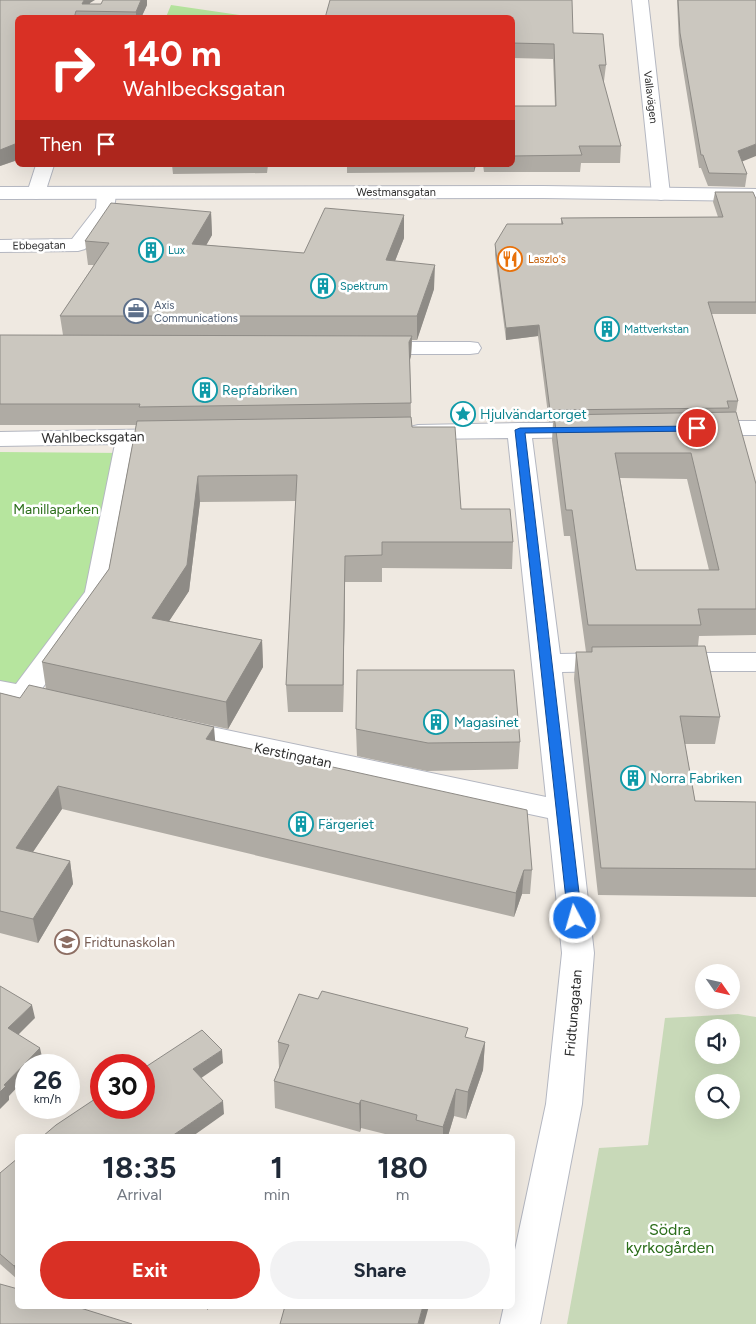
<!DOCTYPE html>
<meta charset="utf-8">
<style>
body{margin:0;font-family:Figtree,sans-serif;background:#f2f2f3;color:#1f2937;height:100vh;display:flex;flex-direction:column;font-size:19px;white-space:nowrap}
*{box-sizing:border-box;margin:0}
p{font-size:16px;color:#747a83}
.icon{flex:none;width:28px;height:28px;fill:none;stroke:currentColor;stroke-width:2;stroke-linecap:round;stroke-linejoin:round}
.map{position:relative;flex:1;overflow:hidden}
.drawer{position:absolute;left:15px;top:1134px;width:500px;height:175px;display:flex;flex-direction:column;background:#fff;border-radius:8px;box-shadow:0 5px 20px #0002}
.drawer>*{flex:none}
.hud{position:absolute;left:15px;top:15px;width:500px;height:152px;border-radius:8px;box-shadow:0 5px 20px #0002;background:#d93025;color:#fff;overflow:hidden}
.needle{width:32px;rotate:124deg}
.buttons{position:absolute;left:695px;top:964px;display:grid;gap:10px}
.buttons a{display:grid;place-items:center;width:45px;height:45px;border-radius:50%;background:#fff;box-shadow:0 5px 20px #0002;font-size:25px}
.speed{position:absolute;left:15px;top:1054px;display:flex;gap:10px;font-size:25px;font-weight:700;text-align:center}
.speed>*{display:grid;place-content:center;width:65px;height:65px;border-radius:50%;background:#fff;box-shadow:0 5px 20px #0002;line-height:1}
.speed small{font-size:12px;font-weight:400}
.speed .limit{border:8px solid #d22;background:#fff;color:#111}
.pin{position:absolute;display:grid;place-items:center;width:42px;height:42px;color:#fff;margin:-21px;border:2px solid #fff;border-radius:50%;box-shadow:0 1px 5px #0007}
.me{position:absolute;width:55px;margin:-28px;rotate:354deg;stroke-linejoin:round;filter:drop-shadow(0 0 4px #0008)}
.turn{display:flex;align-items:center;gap:18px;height:105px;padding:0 25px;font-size:22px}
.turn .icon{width:65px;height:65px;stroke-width:2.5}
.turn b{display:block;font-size:35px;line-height:42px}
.then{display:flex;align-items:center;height:48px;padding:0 25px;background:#0003;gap:10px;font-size:19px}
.eta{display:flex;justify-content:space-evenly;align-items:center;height:85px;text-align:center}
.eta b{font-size:30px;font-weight:700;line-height:35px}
.button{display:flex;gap:10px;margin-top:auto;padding:10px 25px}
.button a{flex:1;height:58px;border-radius:30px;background:#d93025;color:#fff;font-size:20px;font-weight:700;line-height:58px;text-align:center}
.button a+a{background:#f2f2f3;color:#1f2937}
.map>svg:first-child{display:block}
</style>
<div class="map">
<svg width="756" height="1324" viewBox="0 0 756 1324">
<rect width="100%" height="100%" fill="#efe9e1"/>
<path fill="#b6e59e" d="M171,5L253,17H166Z
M0,452L124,453L98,593L29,687L0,681Z"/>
<path fill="#c8d9b8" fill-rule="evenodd" d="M738,1014L756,1017V1324H567L599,1148L648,1145L665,1018ZM704,1028H731V1055H704ZM704,1082H731V1110H704Z"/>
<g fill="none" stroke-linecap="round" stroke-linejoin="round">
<defs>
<path id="street" d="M632,0H648L670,194L668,198L661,200L654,198L652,194Z
M36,165H54L45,193L43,197L36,199L29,197L27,193Z
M106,187L113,189C124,205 95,236 85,249L78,251L0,252V240L72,239L96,208L97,193L99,189Z
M374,342H470L478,343L481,348L478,353L470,354H374L366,353L363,348L366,343Z
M703,421H756V435H703L695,433L691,428L695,423Z
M519,423H590L598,425L602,430L598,435L590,437L532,438L560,654L613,653L623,656L627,662L623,668L613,671L562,672L594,953L582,1104L540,1324H500L504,1306H512V1264L546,1104L562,953L548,818L179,740L169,737L165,730L169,723L179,720L546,797L508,438L418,439L410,437L406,432L410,427L418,425Z
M172,429L180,431L184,436L180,441L172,443L138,444L111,593L41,690L69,696L73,703L69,710L59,712L0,699V681L16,684L85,592L115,444L0,446V432Z
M671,653H756V671H671L661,668L657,662L661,656Z"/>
<path id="secondary" d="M543,186L756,189V201L543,198L0,199V187Z"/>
</defs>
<use href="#street" stroke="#b4b7c1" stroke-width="2"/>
<use href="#secondary" stroke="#b4b7c1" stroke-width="2"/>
<use href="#street" fill="#fff" fill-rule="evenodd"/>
<use href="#secondary" fill="#fff" fill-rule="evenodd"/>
</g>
<path fill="#afaba4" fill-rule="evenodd" d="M0,0L90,3V4L147,5L141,18H18V160L0,166Z
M677,0H756L742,161L747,174L745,187L708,186L701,168H699L679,45Z
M512,18L573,33L606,65L604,81H603L621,146L620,163H581L580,172H484L483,165H512V106H555L553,59L512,58Z
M172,165H268L267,173L173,174Z
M347,165H476L474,172L347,173Z
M715,192L756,199V314H711L738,401L736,413L756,484V635L699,636L698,646L720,717L715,744H685L695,801L756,802V897L598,895L574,679L576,652H591H586L570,536H564L552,440L553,422H549L538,336L506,340L495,255V244L561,224V218L718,217L713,202ZM620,478L687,479L709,570H636Z
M211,212L212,235L206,245L304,253L404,238L395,261L434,289L417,340H412L411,356L410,360L411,417L412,427L461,509L513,542L512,569L382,568V582H345L343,712H288L286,685L296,501L200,502L189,591L169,621L262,640L263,667L228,729L85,698L215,741L532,870L530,894H522L514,917L62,809L33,852L70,861L73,884L38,943L0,933V693L20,698L46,689L42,662L109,569L136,425H0V335H63L60,316L94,265H88L85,241Z
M356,729L520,742L518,769L427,771L357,756Z
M467,1038L485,1042L483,1070L466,1119L454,1116L448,1136H393L361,1128L360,1132L275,1108L274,1081L279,1068L278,1042Z
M0,1173L17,1279L0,1264Z"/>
<path fill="#8e8b86" d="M84,0H95L90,3L86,11L82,4Z
M141,0H147V5L141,18H136V12Z
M15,144L17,160L0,166V150Z
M756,144V156L736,164L738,151Z
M474,165H476L474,172Z
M211,212L212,235L194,267L192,244Z
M404,215V238L386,284V260Z
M435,265L434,289L417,340V316Z
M539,325L538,336L506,340V328Z
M412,336L411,356L409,362V342Z
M198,476L200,502L189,591L154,644L152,618Z
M345,556V582L343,712V685Z
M262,640L263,667L228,729L226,702Z
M214,727L216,750L206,739Z
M58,786L62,809L20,871L16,848Z
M70,861L73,884L38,943L33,919Z
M524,870L522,894L514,917L516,893Z
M32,1005L35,1018L11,1042L8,1028Z
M485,1042L483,1070L466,1119L468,1092Z
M40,1048L43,1061L39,1065H26V1078L9,1096V1100L0,1109V1092L4,1085Z
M222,1050L223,1063L194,1083L193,1069Z
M456,1089L454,1116L448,1136H443V1127Z
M361,1100V1128L360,1132L359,1104Z
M223,1101L224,1114L193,1136H172Z
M18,1263V1279H17L14,1266Z
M207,1306H212L207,1310Z
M423,1306H429L424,1324H418Z"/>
<path fill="#cbc7bf" stroke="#8e8b86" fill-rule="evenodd" d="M0,0H84L82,4H101L103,0H141L136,12L76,11L74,18H18V144H15L0,150Z
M330,0H572L573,33L603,34L606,65H599L621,146H579L582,155L512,156V106H556L554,44L512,43V18H325Z
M678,0H756V144L738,151L747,174L709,173L703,155H701L680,33Z
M715,192H753L756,199V302H708L738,401H727L729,408L550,410L539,325L506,328L495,244L507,224H563L561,218L723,217Z
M111,203L211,212L192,244L304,253L325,208L404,215L386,260L435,265L417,316H60L109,243L85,241Z
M0,335L412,336L409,342L411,403L139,407L140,404H0Z
M736,412L756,484V609H698L701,625H588L572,510H566L554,415ZM615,453H691L719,570H636Z
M411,417L412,427H455L461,509H510L513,542H382V555L345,556L343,685H286L297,475L198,476L187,565L152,618L262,640L226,702L42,662L109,569L137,421Z
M705,646L720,717L680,716L695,801L756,802V869L601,868L576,652H592V647Z
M357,670H514L520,742L428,743L356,729Z
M29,685L214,727L206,739L527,810L532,870H524L516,893L58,786L16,848L70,861L33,919L0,911V693L20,698Z
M0,986L32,1005L8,1028L40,1048L4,1085L6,1086L0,1092Z
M322,991L468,1028L465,1037L485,1042L468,1092L456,1089L443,1127L416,1120L417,1115L361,1100L359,1104L274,1081L289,1045L278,1042L299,994L318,999Z
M202,1030L222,1050L193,1069L223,1101L172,1136H43L56,1125L101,1095V1108H144V1068Z
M18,1158V1263L14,1266L0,1254V1173Z
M0,1284L18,1289V1306H74L132,1324H0Z
M285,1306H423L418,1324H280Z"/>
<path fill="#1a73e8" stroke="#114b97" d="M697,426H700V431L525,433L582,918L580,921H570L568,918L515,430L520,428Z"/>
<defs>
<symbol id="building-ring" viewBox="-11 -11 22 22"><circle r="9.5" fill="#fff" stroke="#0f9aa8" stroke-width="1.5"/><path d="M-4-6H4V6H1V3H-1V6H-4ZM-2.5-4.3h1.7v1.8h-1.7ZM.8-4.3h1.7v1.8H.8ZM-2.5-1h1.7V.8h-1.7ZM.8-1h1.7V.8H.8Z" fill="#0f9aa8"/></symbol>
<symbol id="restaurant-ring" viewBox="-11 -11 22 22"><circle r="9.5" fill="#fff" stroke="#e8710a" stroke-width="1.5"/><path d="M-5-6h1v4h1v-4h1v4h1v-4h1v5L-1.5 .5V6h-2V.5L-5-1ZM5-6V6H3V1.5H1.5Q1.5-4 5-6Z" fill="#e8710a"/></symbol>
<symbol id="office-ring" viewBox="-11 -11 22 22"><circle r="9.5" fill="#fff" stroke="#5c6f8a" stroke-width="1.5"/><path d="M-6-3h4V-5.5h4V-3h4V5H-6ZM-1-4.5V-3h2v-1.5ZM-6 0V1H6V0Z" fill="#5c6f8a"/></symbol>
<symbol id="sight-ring" viewBox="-11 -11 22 22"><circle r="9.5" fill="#fff" stroke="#0f9aa8" stroke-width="1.5"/><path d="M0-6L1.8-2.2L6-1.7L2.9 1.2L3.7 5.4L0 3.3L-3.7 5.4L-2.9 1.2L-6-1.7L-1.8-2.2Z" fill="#0f9aa8"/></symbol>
<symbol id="school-ring" viewBox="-11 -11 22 22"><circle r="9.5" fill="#fff" stroke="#8d6e63" stroke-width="1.5"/><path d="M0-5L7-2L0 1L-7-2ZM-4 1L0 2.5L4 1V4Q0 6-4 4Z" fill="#8d6e63"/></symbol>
</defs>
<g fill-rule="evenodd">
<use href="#building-ring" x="137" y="236" width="28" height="28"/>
<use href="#restaurant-ring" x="496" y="245" width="28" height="28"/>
<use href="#building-ring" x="309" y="272" width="28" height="28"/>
<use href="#office-ring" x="122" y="297" width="28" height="28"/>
<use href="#building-ring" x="593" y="315" width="28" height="28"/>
<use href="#building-ring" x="191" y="376" width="28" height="28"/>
<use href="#sight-ring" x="449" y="400" width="28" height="28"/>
<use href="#building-ring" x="422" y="708" width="28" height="28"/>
<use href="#building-ring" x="619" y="764" width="28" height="28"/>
<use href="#building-ring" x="287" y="810" width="28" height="28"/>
<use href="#school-ring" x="53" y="928" width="28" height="28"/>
</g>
<g text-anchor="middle" stroke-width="5" stroke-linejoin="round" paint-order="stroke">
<g font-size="11" fill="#2e2e2e" stroke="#fff">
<text transform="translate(651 97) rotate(83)" y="4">Vallavägen</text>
<text x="396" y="196">Westmansgatan</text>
<text transform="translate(39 245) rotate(-1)" y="4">Ebbegatan</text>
</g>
<g font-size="11" fill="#0d838f" stroke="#fff" text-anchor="start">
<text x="168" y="254">Lux</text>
<text x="340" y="290">Spektrum</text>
<text x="624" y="333">Mattverkstan</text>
</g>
<g font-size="11" fill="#c56008" stroke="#fff" text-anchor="start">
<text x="528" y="263">Laszlo's</text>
</g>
<g font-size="11" fill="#4e5e75" stroke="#fff" text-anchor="start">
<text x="154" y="309">Axis<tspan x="154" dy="13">Communications</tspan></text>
</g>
<g font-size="14" fill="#0d838f" stroke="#fff" text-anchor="start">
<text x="222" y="395">Repfabriken</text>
<text x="480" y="419">Hjulvändartorget</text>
<text x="454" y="727">Magasinet</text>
<text x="650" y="783">Norra Fabriken</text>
<text x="318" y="829">Färgeriet</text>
</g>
<g font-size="14" fill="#2e2e2e" stroke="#fff">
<text transform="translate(93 437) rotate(-1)" y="5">Wahlbecksgatan</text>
<text transform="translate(293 755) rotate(12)" y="5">Kerstingatan</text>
<text transform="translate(573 1013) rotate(-85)" y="5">Fridtunagatan</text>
</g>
<g font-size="14" fill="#2c6e1b" stroke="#fff">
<text x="56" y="514">Manillaparken</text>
</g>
<g font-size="14" fill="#785e54" stroke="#fff" text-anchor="start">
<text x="84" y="947">Fridtunaskolan</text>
</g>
<g font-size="16" fill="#2c6e1b" stroke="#fff">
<text x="670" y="1235">Södra<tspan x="670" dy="18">kyrkogården</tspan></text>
</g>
</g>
</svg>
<div class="buttons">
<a><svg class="needle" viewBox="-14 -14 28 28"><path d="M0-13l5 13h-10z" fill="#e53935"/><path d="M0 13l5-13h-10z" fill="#747a83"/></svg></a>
<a><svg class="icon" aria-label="sound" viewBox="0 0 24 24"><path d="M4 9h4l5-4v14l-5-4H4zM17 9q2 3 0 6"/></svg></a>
<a><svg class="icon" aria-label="search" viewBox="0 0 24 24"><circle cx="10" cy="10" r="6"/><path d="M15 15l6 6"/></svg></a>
</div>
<div class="speed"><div>26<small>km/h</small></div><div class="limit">30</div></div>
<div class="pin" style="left:697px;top:428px;background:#d93025"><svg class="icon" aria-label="arrive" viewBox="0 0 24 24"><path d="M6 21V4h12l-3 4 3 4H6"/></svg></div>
<svg class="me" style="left:575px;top:918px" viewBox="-20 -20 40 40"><circle r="17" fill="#1a73e8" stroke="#fff" stroke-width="3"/><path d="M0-11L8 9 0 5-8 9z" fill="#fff"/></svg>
<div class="hud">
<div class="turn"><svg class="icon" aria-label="right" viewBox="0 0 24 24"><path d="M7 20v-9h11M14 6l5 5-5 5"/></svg><div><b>140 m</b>Wahlbecksgatan</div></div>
<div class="then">Then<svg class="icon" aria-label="arrive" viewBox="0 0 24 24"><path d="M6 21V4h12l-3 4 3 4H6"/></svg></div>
</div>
<section class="drawer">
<div class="eta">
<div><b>18:35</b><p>Arrival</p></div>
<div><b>1</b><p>min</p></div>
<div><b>180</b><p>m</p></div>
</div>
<div class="button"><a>Exit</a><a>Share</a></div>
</section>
</div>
